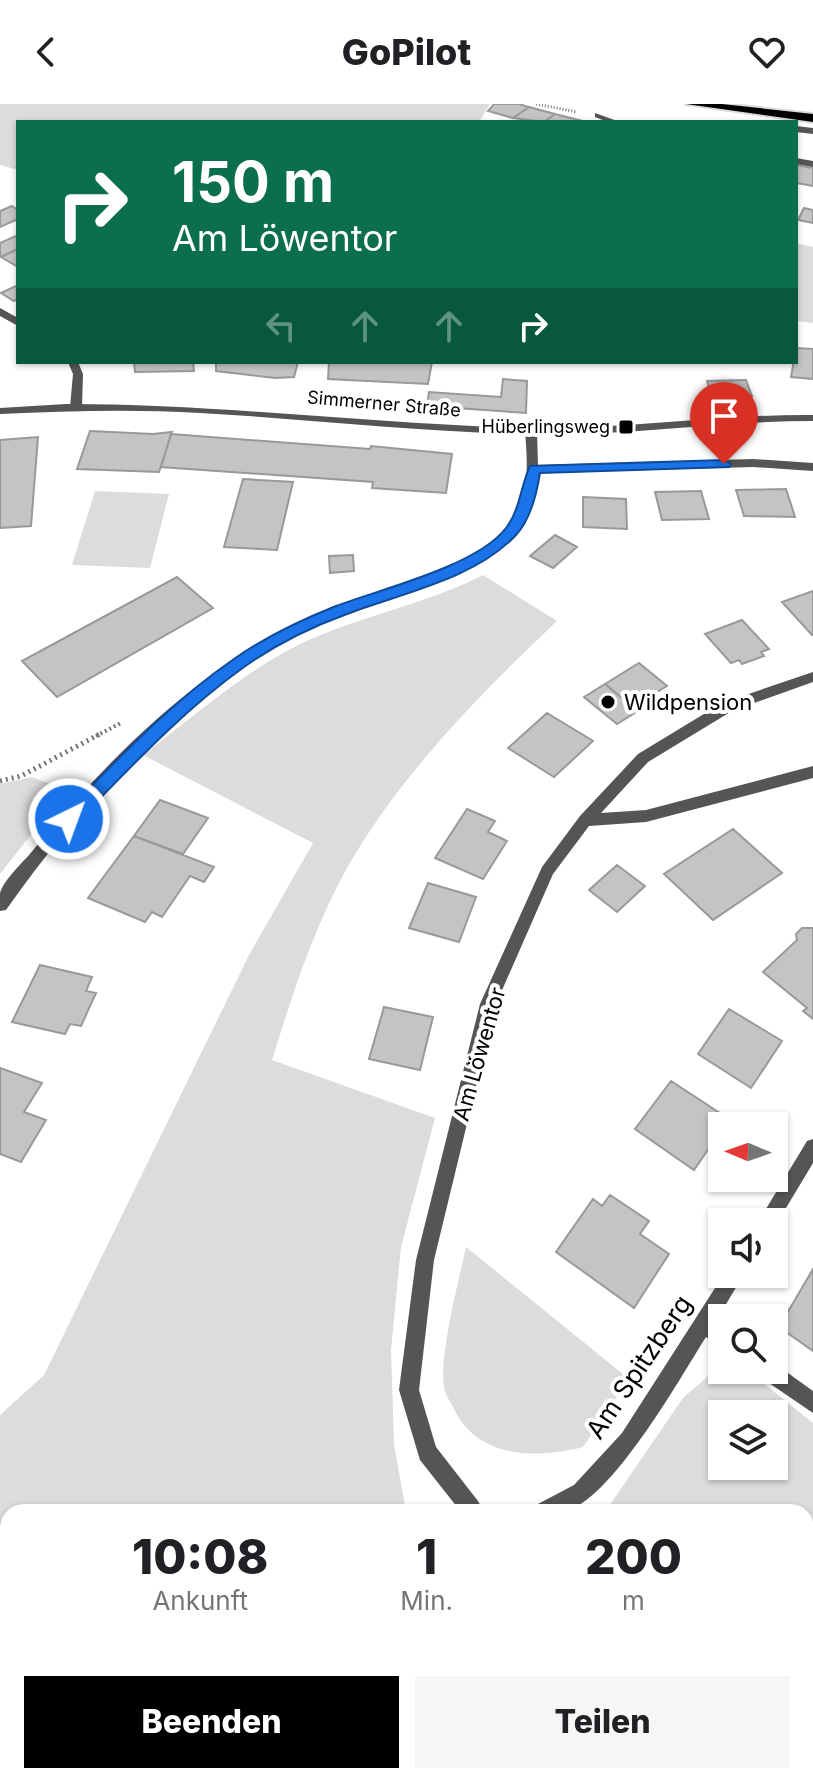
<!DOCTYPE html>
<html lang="de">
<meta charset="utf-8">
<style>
body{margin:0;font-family:Inter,sans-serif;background:#f6f6f6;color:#202124;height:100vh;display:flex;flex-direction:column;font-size:30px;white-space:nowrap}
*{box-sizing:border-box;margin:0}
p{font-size:26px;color:#757577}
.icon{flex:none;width:44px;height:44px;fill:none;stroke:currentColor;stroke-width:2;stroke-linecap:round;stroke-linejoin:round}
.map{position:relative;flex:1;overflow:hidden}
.sheet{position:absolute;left:0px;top:1400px;width:814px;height:280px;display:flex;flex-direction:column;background:#fff;border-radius:24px 24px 0 0;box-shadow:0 2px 6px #0004}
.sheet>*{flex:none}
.top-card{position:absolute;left:16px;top:16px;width:782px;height:244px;border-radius:0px;box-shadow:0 2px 6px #0004;background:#0b6e4f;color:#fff;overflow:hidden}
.needle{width:52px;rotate:272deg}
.fabs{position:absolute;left:708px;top:1008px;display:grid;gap:16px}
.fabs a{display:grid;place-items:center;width:80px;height:80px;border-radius:0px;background:#fff;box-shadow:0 2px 6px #0004;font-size:40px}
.pin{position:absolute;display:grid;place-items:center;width:68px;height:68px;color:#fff;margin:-82px -34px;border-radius:50% 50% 50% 0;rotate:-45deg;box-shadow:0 0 8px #0007}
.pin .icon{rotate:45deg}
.me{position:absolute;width:88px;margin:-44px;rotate:42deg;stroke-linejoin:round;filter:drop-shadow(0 0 6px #0008)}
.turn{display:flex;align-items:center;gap:28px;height:168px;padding:0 24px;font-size:36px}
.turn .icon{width:104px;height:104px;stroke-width:2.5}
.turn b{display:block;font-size:56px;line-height:68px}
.lanes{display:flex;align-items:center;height:76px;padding:0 24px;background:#0003;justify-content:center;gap:40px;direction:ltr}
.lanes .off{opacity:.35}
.eta{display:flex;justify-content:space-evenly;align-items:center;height:136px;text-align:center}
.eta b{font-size:48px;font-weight:800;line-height:56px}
.button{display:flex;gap:16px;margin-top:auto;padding:16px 24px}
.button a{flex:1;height:92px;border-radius:0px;background:#000;color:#fff;font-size:32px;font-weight:800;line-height:92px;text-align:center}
.button a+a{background:#f6f6f6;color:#202124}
header{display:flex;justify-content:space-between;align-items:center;height:104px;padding:0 24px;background:#fff;font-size:36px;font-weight:800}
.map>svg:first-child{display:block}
</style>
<header><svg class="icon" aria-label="back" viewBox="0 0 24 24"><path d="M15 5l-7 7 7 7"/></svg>GoPilot<svg class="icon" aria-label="heart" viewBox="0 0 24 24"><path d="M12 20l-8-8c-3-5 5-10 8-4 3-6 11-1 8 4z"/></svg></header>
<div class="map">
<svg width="813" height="1680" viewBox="0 0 813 1680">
<rect width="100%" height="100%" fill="#fff"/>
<path fill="#dcdcdc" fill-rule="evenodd" d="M0,0H490L479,18H18V66L0,61Z
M796,139L813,143V219L796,217Z
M95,387L169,390L150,464L72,461Z
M483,471L557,517C484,586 410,661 357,747C318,811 294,885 272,956L435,1014L401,1143L391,1246L394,1340L406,1408H8L10,1672L0,1674V1311L44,1271L249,851L313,739L143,651C188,617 233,577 283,549C345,514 419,504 483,471Z
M32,673L66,686L0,770V680Z
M466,1143L629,1275L583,1343C537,1355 478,1355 454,1305C451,1299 445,1290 444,1283C439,1251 459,1176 466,1143Z
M722,1260V1266H747L813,1319V1680H799L790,1672H806V1408H605L683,1294ZM722,1310H774V1362H722Z"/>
<path fill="#c4c4c4" stroke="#999" stroke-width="2" d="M494,0H519L529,3L513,14L488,7Z
M529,3L555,10L544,18L513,14Z
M555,10L583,17L544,18Z
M796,61L813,64V82L796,79Z
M12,102L18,106V115L0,123V107Z
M804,104L813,106V119L798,116Z
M18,131V145L0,153V139Z
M18,145V163L1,153Z
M18,181V195L14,197L1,189Z
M796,244L813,245V275L791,273Z
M134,258H193L194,267L135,268Z
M216,258H298L294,273L275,274L216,267Z
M329,258H432L428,280L328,275Z
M503,275L527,277L526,309L427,302L429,288L501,293Z
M746,276L752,292L712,294L707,277Z
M90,327L153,330L172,328L159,368L77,365Z
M171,330L370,345L371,342L452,350L446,389L372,384L373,378L161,363Z
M38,333L31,422L0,424V336Z
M243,375L293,378L277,446L224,443Z
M786,385L795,413L744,412L736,386Z
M701,387L709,415L662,416L655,388Z
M583,393L626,395L627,425L583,423Z
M555,431L577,443L553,464L530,452Z
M353,451L354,467L330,469L329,452Z
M177,473L213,504L57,593L22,557Z
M813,487V531H812L782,498Z
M742,516L769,545L761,548L764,552L742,560L739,556L731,559L705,530Z
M639,559L667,582L633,603L605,580Z
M605,580L633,603L638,607L617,620L584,593Z
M547,609L593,637L554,673L508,644Z
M160,696L208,714L183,750L134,732Z
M467,705L495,717L488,728L507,737L483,775L435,754Z
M733,725L782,769L713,816L664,770Z
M134,732L214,763L204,778L190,772L162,813L152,808L145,818L88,794Z
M617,761L645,782L617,808L589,786Z
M428,779L476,793L459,838L409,824Z
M802,824H813V915L803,907L807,904L763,868L797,836L796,830Z
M40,861L92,873L86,887L96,889L81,922L70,920L65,930L12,918Z
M384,903L433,913L420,966L369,955Z
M729,905L782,937L751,984L698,950Z
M0,964L42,979L24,1008L46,1016L21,1058L0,1050Z
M671,977L729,1015L694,1066L635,1025Z
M610,1091L649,1117L640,1130L669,1150L634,1204L556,1148L593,1095L602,1102Z
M813,1165V1247L779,1223Z"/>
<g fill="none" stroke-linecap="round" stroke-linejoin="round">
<defs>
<path id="trunk" d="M686,0H722L813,10V18Z"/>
</defs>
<use href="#trunk" stroke="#dbdbdb" stroke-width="4"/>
<path stroke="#777" stroke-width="3" stroke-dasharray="1 2" stroke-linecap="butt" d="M536,0L577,8"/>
<path stroke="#777" stroke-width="4" stroke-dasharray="2 3" stroke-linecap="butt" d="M96,632L121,619"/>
<path stroke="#777" stroke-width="5" stroke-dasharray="2 4" stroke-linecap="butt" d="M0,677L21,672L100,630"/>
<path stroke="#777" stroke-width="6" stroke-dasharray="3 5" stroke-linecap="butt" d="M0,1527L8,1526
M706,1680L707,1672"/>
<path fill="#555" fill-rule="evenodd" d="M796,22L813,24V30L796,28Z"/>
<path fill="#555" fill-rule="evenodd" d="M595,9L620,18H608L595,13Z
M796,54L813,57V63L796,60Z
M0,204L18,214V222L0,212Z
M68,258H78L83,270L82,303L76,306L70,303L73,270Z
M531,325L537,328L538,361L753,355L813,359V367L753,363L538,369C531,462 435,476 363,503C325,517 288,534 253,556C156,616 71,714 6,806L0,807C0,802 0,794 0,789C4,776 20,761 29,751C81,687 139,625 205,576C234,555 265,536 298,520C360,490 459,475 506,426C530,401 528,360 525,328Z
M813,568V578L732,607L648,658L601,709L646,706L813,662V674L646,718L589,722L553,770L496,900L434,1156L419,1286L436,1343L478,1397L482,1404L480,1408H461L420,1356L399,1286L416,1156L480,900L542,763L580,712L638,650L722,599Z
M813,1035V1059L774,1124V1118H758L807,1037Z
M724,1170H744L716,1217L722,1221V1243L706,1233C680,1274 610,1399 563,1408C554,1410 542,1408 532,1408L536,1401L574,1381L622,1329Z
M774,1259L813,1287V1309L760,1273L757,1266H774Z
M154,1672H215L211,1680H150Z"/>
<path fill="#555" fill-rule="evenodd" d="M66,300C221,300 373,320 528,324C623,326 718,310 813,311V317C718,317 623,333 528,330C418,328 310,315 200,309C133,305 67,307 0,310V304Z"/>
<use href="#trunk" fill="#000" fill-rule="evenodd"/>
</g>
<path fill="#1a73e8" stroke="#114b97" stroke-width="2" d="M724,356L731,360L729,363L540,369C537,388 530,416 516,431C475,475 402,489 347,510C311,523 275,541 244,563C181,608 129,665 75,720H63V711C117,656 170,599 234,555C265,533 301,516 336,502C381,485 477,462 506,424C520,406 521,381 530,362Z"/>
<g fill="#000" stroke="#fff" stroke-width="3">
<rect x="618" y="315" width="16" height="16" rx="4"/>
<circle cx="608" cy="598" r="8"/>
</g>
<g text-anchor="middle" stroke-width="8" stroke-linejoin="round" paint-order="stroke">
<g font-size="18" fill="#000" stroke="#fff">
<text transform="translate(384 300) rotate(5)" y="6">Simmerner Straße</text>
</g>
<g font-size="18" fill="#000" stroke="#fff" text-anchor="end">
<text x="610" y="329">Hüberlingsweg</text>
</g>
<g font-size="22" fill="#000" stroke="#fff" text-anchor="start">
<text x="624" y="606">Wildpension</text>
</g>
<g font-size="22" fill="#000" stroke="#fff">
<text transform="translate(479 950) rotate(-74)" y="8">Am Löwentor</text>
</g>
<g font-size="26" fill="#000" stroke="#fff">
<text transform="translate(639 1263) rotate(-56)" y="9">Am Spitzberg</text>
</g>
</g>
</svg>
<div class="fabs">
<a><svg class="needle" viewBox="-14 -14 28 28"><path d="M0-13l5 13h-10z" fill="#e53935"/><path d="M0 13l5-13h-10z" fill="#757577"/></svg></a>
<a><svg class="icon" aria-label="sound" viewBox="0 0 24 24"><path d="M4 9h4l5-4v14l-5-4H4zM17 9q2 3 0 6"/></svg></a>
<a><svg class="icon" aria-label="search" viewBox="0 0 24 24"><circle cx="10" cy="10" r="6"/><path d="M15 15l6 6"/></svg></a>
<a><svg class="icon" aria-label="layers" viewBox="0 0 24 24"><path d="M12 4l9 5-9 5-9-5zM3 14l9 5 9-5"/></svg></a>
</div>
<div class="pin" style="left:724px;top:360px;background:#d93025"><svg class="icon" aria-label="arrive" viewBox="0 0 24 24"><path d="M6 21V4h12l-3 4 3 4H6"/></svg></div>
<svg class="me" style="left:69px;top:715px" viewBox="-20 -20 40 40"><circle r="17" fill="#1a73e8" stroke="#fff" stroke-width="3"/><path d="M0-11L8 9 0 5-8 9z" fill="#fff"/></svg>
<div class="top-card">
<div class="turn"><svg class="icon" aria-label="right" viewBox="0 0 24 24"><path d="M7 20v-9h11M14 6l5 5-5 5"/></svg><div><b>150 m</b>Am Löwentor</div></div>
<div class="lanes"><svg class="icon off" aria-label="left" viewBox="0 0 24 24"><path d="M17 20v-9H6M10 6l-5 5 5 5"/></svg><svg class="icon off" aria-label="ahead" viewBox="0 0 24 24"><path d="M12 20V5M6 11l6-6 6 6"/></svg><svg class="icon off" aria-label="ahead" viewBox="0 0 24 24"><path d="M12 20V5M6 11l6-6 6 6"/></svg><svg class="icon" aria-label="right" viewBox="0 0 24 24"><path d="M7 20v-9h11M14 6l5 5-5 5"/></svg></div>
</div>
<section class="sheet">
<div class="eta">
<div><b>10:08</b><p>Ankunft</p></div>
<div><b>1</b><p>Min.</p></div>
<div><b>200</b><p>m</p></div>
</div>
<div class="button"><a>Beenden</a><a>Teilen</a></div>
</section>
</div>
